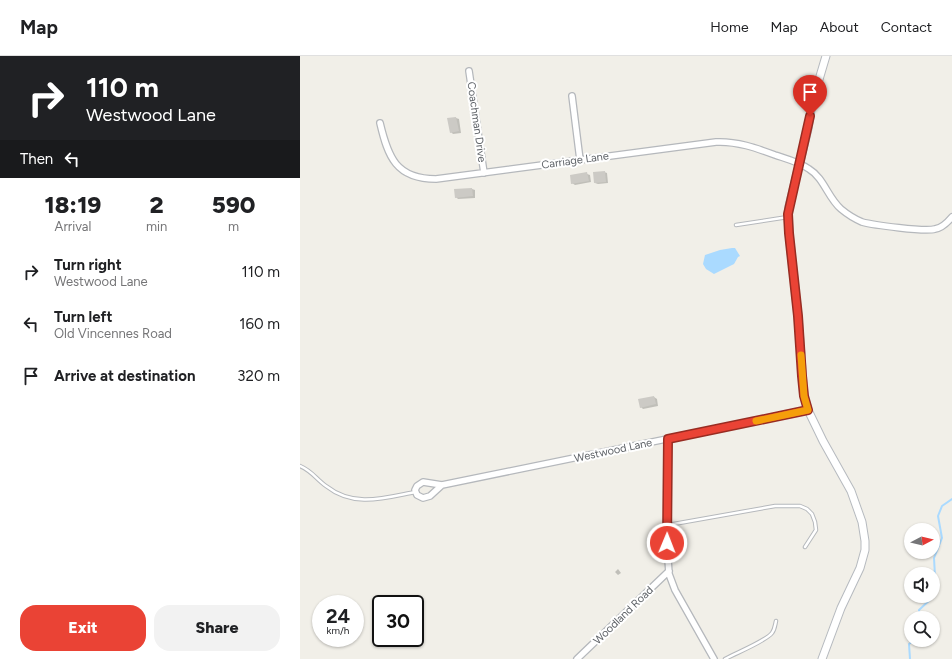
<!DOCTYPE html>
<style>
body{margin:0;font-family:Figtree,sans-serif;background:#f2f2f2;color:#202124;height:100vh;display:flex;flex-direction:column;font-size:15px;white-space:nowrap}
*{box-sizing:border-box;margin:0}
p{font-size:13px;color:#757577}
.icon{flex:none;width:22px;height:22px;fill:none;stroke:currentColor;stroke-width:2;stroke-linecap:round;stroke-linejoin:round}
.map{position:relative;flex:1;overflow:hidden}
.drawer{display:flex;flex-direction:column;background:#fff;width:300px}
.drawer>*{flex:none}
.guide{background:#202124;color:#fff;overflow:hidden}
.needle{width:26px;rotate:83deg}
.controls{position:absolute;left:604px;top:467px;display:grid;gap:8px}
.controls a{display:grid;place-items:center;width:36px;height:36px;border-radius:50%;background:#fff;box-shadow:0 1px 3px #0004;font-size:20px}
.speed{position:absolute;left:12px;top:539px;display:flex;gap:8px;font-size:20px;font-weight:700;text-align:center}
.speed>*{display:grid;place-content:center;width:52px;height:52px;border-radius:50%;background:#fff;box-shadow:0 1px 3px #0004;line-height:1}
.speed small{font-size:10px;font-weight:400}
.speed .limit{border:2px solid #111;border-radius:6px;background:#fff;color:#111}
.pin{position:absolute;display:grid;place-items:center;width:34px;height:34px;color:#fff;margin:-41px -17px;border-radius:50% 50% 50% 0;rotate:-45deg;box-shadow:0 0 4px #0007}
.pin .icon{rotate:45deg}
.me{position:absolute;width:44px;margin:-22px;rotate:1deg;stroke-linejoin:round;filter:drop-shadow(0 0 3px #0008)}
.turn{display:flex;align-items:center;gap:14px;height:84px;padding:0 20px;font-size:18px}
.turn .icon{width:52px;height:52px;stroke-width:2.5}
.turn b{display:block;font-size:28px;line-height:34px}
.then{display:flex;align-items:center;height:38px;padding:0 20px;background:#0003;gap:8px;font-size:15px}
.eta{display:flex;justify-content:space-evenly;align-items:center;height:68px;text-align:center}
.eta b{font-size:24px;font-weight:800;line-height:28px}
.action{display:flex;gap:8px;margin-top:auto;padding:8px 20px}
.action a{flex:1;height:46px;border-radius:16px;background:#ea4335;color:#fff;font-size:16px;font-weight:800;line-height:46px;text-align:center}
.action a+a{background:#f2f2f2;color:#202124}
ul{padding:0;list-style:none}
li{display:flex;align-items:center;gap:12px;height:52px;padding:0 20px}
li div{flex:1}
li b{display:block;font-size:15px}
li em{font-style:normal}
header{display:flex;align-items:center;gap:24px;box-sizing:border-box;height:56px;padding:0 20px;background:#fff;border-bottom:1px solid #e0e0e0}
header strong{font-size:19px}
nav{display:flex;gap:22px;margin-inline-start:auto;font-size:14px}
main{display:flex;flex:1;min-height:0}
.map>svg:first-child{display:block}
</style>
<header>
<strong>Map</strong>
<nav><a>Home</a><a>Map</a><a>About</a><a>Contact</a></nav>
</header>
<main>
<section class="drawer">
<div class="guide">
<div class="turn"><svg class="icon" aria-label="right" viewBox="0 0 24 24"><path d="M7 20v-9h11M14 6l5 5-5 5"/></svg><div><b>110 m</b>Westwood Lane</div></div>
<div class="then">Then<svg class="icon" aria-label="left" viewBox="0 0 24 24"><path d="M17 20v-9H6M10 6l-5 5 5 5"/></svg></div>
</div>
<div class="eta">
<div><b>18:19</b><p>Arrival</p></div>
<div><b>2</b><p>min</p></div>
<div><b>590</b><p>m</p></div>
</div>
<ul>
<li><svg class="icon" aria-label="right" viewBox="0 0 24 24"><path d="M7 20v-9h11M14 6l5 5-5 5"/></svg><div><b>Turn right</b><p>Westwood Lane</p></div><em>110 m</em></li>
<li><svg class="icon" aria-label="left" viewBox="0 0 24 24"><path d="M17 20v-9H6M10 6l-5 5 5 5"/></svg><div><b>Turn left</b><p>Old Vincennes Road</p></div><em>160 m</em></li>
<li><svg class="icon" aria-label="arrive" viewBox="0 0 24 24"><path d="M6 21V4h12l-3 4 3 4H6"/></svg><div><b>Arrive at destination</b></div><em>320 m</em></li>
</ul>
<div class="action"><a>Exit</a><a>Share</a></div>
</section>
<div class="map">
<svg width="652" height="603" viewBox="0 0 652 603">
<rect width="100%" height="100%" fill="#f1efe8"/>
<path fill="#aadaff" d="M432,192H435L440,200L438,201L434,208L414,218L406,213L403,208L405,199L420,194Z"/>
<path fill="#0003" d="M156,62L159,63L161,77L153,78L151,76L148,63Z
M304,116L307,117L308,127L298,128L295,127Z
M287,118L290,119L291,126L275,129L272,127Z
M172,133L175,134V142L158,143L156,141Z
M354,341L357,343L358,350L343,353L341,351Z
M318,513L321,517L318,519L315,516Z"/>
<g fill="none" stroke-linecap="round" stroke-linejoin="round">
<path stroke="#aadaff" stroke-width="2" d="M620,562L619,554L634,540V527L635,520L634,502L642,482L638,460L642,450L652,443
M610,603L609,588L615,584"/>
</g>
<path fill="#cccac5" d="M156,61L159,75L150,77L147,62Z
M305,115L306,126L294,127L293,116Z
M287,116L289,125L271,128L270,119Z
M172,132L173,140L155,142L154,133Z
M354,340L356,348L340,352L338,343Z"/>
<g fill="none" stroke-linecap="round" stroke-linejoin="round">
<defs>
<path id="lane" d="M436,169L488,161
M0,410C12,415 16,423 26,430C54,452 84,442 115,436
M368,469L475,450H500L507,453L512,458L515,466L516,474L505,491
M425,603C436,597 466,585 472,577C475,573 475,569 476,565"/>
<path id="street" d="M169,15L184,117
M272,40L280,104
M80,67C88,101 96,123 136,123L416,86C437,85 456,92 475,99C487,103 499,106 509,113C524,122 528,142 541,153C547,158 555,163 562,166C573,169 625,176 635,173C642,172 647,167 652,161
M368,383L367,487L369,518L375,534L414,603
M123,426L142,429L130,440L123,442L117,439L115,434L117,430Z
M142,429L508,354
M277,603L369,515"/>
<path id="secondary" d="M522,603L541,552L560,512L565,494V485L562,466L551,435L523,385L508,354L504,340L498,260L489,177L488,159L489,150L508,73L512,47L526,0"/>
</defs>
<use href="#lane" stroke="#b5b8bc" stroke-width="4.5"/>
<use href="#street" stroke="#b5b8bc" stroke-width="8"/>
<use href="#secondary" stroke="#b6babf" stroke-width="9"/>
<use href="#lane" stroke="#fff" stroke-width="2.5"/>
<use href="#street" stroke="#fff" stroke-width="5.5"/>
<use href="#secondary" stroke="#fff" stroke-width="7"/>
</g>
<g fill="none" stroke-linecap="round" stroke-linejoin="round">
<defs>
<path id="route" d="M367,487L368,383L508,354L504,340L502,320L498,260L489,177L488,158L510,60"/>
</defs>
<use href="#route" stroke="#982c22" stroke-width="10"/>
<use href="#route" stroke="#ea4335" stroke-width="7"/>
<path stroke="#f59e0b" stroke-width="7" d="M456,365L508,354L504,340L501,299"/>
</g>
<g text-anchor="middle" stroke-width="4" stroke-linejoin="round" paint-order="stroke">
<g font-size="11" fill="#5f6368" stroke="#fff">
<text transform="translate(177 66) rotate(82)" y="4">Coachman Drive</text>
<text transform="translate(275 104) rotate(-8)" y="4">Carriage Lane</text>
<text transform="translate(313 394) rotate(-12)" y="4">Westwood Lane</text>
<text transform="translate(323 559) rotate(-44)" y="4">Woodland Road</text>
</g>
</g>
</svg>
<div class="controls">
<a><svg class="needle" viewBox="-14 -14 28 28"><path d="M0-13l5 13h-10z" fill="#e53935"/><path d="M0 13l5-13h-10z" fill="#757577"/></svg></a>
<a><svg class="icon" aria-label="sound" viewBox="0 0 24 24"><path d="M4 9h4l5-4v14l-5-4H4zM17 9q2 3 0 6"/></svg></a>
<a><svg class="icon" aria-label="search" viewBox="0 0 24 24"><circle cx="10" cy="10" r="6"/><path d="M15 15l6 6"/></svg></a>
</div>
<div class="speed"><div>24<small>km/h</small></div><div class="limit">30</div></div>
<div class="pin" style="left:510px;top:60px;background:#d93025"><svg class="icon" aria-label="arrive" viewBox="0 0 24 24"><path d="M6 21V4h12l-3 4 3 4H6"/></svg></div>
<svg class="me" style="left:367px;top:487px" viewBox="-20 -20 40 40"><circle r="17" fill="#ea4335" stroke="#fff" stroke-width="3"/><path d="M0-11L8 9 0 5-8 9z" fill="#fff"/></svg>
</div>
</main>
